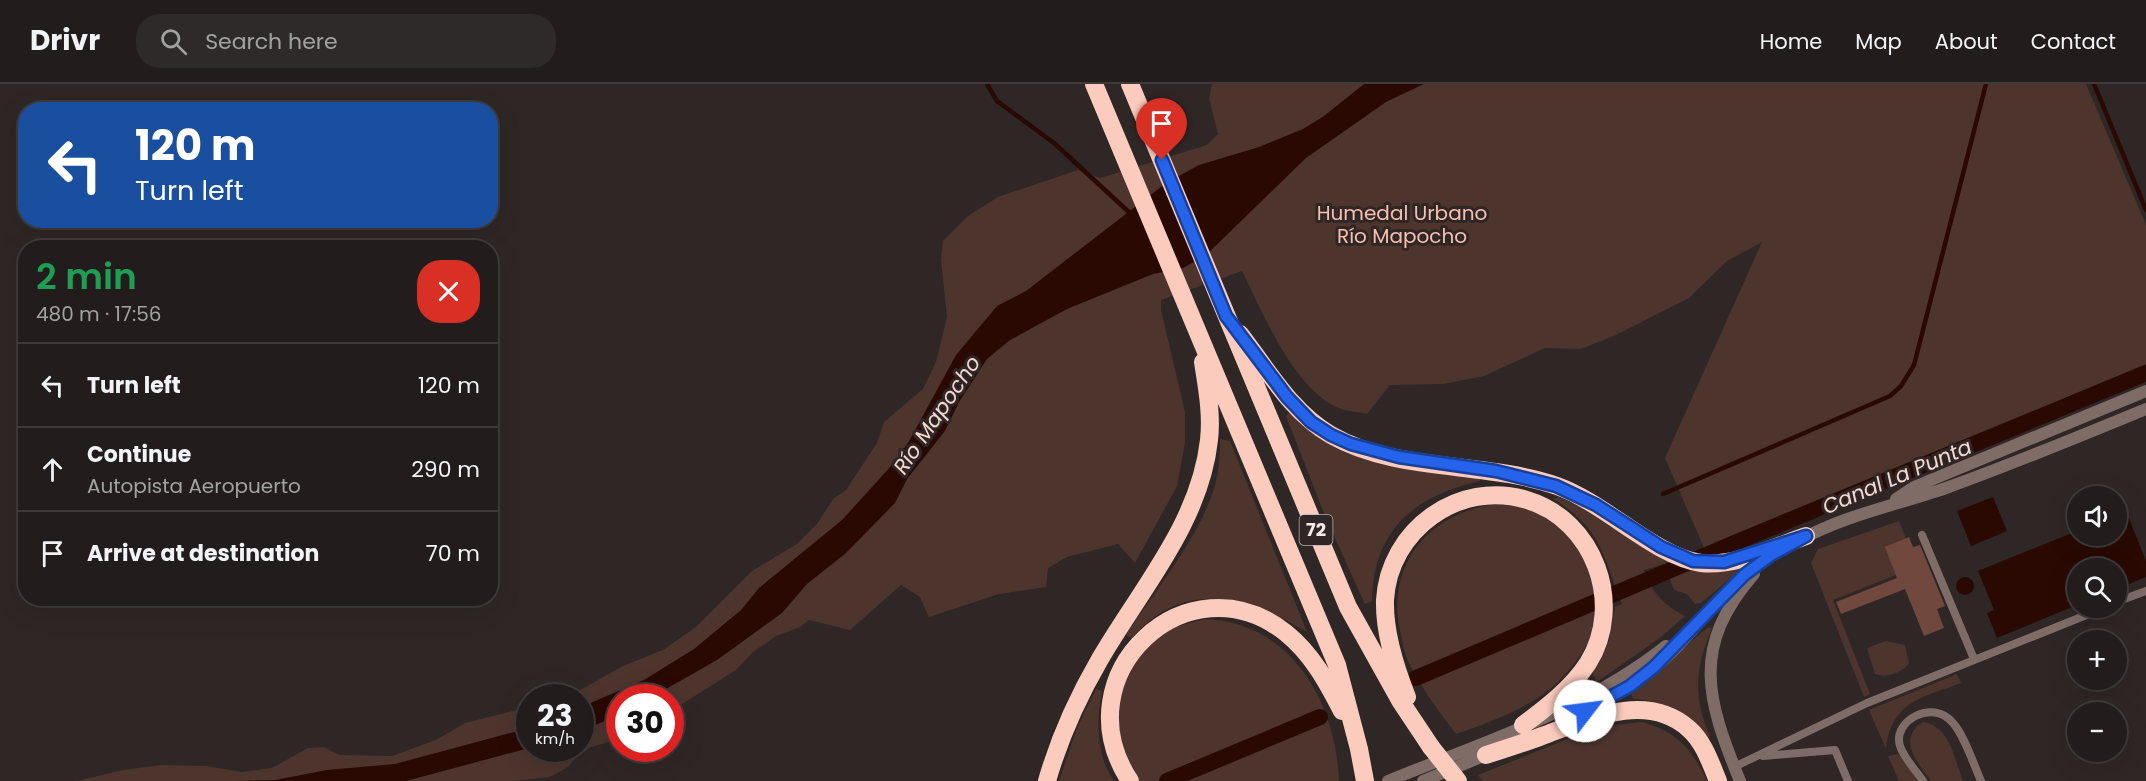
<!DOCTYPE html>
<meta charset="utf-8">
<style>
body{margin:0;font-family:Poppins,sans-serif;background:#2e2a29;color:#f1f3f6;height:100vh;display:flex;flex-direction:column;font-size:22px;white-space:nowrap}
*{box-sizing:border-box;margin:0}
p{font-size:20px;color:#a2a2a3}
.icon{flex:none;width:33px;height:33px;fill:none;stroke:currentColor;stroke-width:2;stroke-linecap:round;stroke-linejoin:round}
.map{position:relative;flex:1;overflow:hidden}
.side{position:absolute;left:18px;top:156px;width:480px;height:366px;display:flex;flex-direction:column;background:#221d1c;border-radius:24px;box-shadow:0 6px 24px #0002,0 0 0 2px #3f3b3b}
.side>*{flex:none}
.banner{position:absolute;left:18px;top:18px;width:480px;height:126px;border-radius:24px;box-shadow:0 6px 24px #0002,0 0 0 2px #3f3b3b;background:#1a4fa0;color:#fff;overflow:hidden}
.buttons{position:absolute;left:2067px;top:402px;display:grid;gap:12px}
.buttons a{display:grid;place-items:center;width:60px;height:60px;border-radius:50%;background:#221d1c;box-shadow:0 6px 24px #0002,0 0 0 2px #3f3b3b;font-size:30px}
.speed{position:absolute;left:516px;top:600px;display:flex;gap:12px;font-size:30px;font-weight:700;text-align:center}
.speed>*{display:grid;place-content:center;width:78px;height:78px;border-radius:50%;background:#221d1c;box-shadow:0 6px 24px #0002,0 0 0 2px #3f3b3b;line-height:1}
.speed small{font-size:15px;font-weight:400}
.speed .limit{border:9px solid #d22;background:#fff;color:#111}
.pin{position:absolute;display:grid;place-items:center;width:51px;height:51px;color:#fff;margin:-62px -26px;border-radius:50% 50% 50% 0;rotate:-45deg;box-shadow:0 0 6px #0007}
.pin .icon{rotate:45deg}
.me{position:absolute;width:66px;margin:-33px;rotate:60deg;stroke-linejoin:round;filter:drop-shadow(0 0 4px #0008)}
.turn{display:flex;align-items:center;gap:21px;height:126px;padding:0 18px;font-size:27px}
.turn .icon{width:78px;height:78px;stroke-width:2.5}
.turn b{display:block;font-size:42px;line-height:51px}
.round{display:grid;place-items:center;flex:none;width:63px;height:63px;border-radius:24px;background:#2e2a29}
.headline{display:flex;align-items:center;justify-content:space-between;height:102px;padding:0 18px}
h1{font-size:36px;font-weight:600;line-height:45px;color:#1e9e55}
ul{padding:0;list-style:none}
li{display:flex;align-items:center;gap:18px;height:84px;padding:0 18px;border-top:2px solid #3f3b3b}
li div{flex:1}
li b{display:block;font-size:22px}
li em{font-style:normal}
header{display:flex;align-items:center;gap:36px;box-sizing:border-box;height:84px;padding:0 30px;background:#221d1c;border-bottom:2px solid #3f3b3b}
header strong{font-size:28px}
nav{display:flex;gap:33px;margin-inline-start:auto;font-size:21px}
.search{width:420px;height:54px;background:#2e2a29;display:flex;align-items:center;gap:15px;box-sizing:border-box;padding:0 21px;border-radius:24px;color:#a2a2a3;font-size:22px}
.map>svg:first-child{display:block}
</style>
<header>
<strong>Drivr</strong>
<div class="search"><svg class="icon" aria-label="search" viewBox="0 0 24 24"><circle cx="10" cy="10" r="6"/><path d="M15 15l6 6"/></svg>Search here</div>
<nav><a>Home</a><a>Map</a><a>About</a><a>Contact</a></nav>
</header>
<div class="map">
<svg width="2146" height="697" viewBox="0 0 2146 697">
<rect width="100%" height="100%" fill="#2e2725"/>
<path fill="#4d352e" d="M1212,0H2086L2146,141V280L1705,466L1665,374L1762,158L1727,177L1689,214L1614,252L1581,265L1545,264L1484,292L1443,300L1390,301L1367,330C1360,328 1352,328 1344,326C1296,311 1263,229 1242,187L1161,216V226L1185,328V359L1177,402L1135,479L1118,460L1067,473L1048,484L1046,503L999,510L929,533L920,513L901,501L850,546L809,536L800,543L776,552L753,568L736,586L671,627L670,614H620L619,655L591,663L576,673L568,683L550,693L514,697H77L123,686L162,681L206,682L242,688L272,684L308,664L323,663L340,671L392,672L436,656L465,639L529,623L530,664H580V614L559,613L582,605L623,582L663,566L696,543L752,487L797,460L817,440L833,415L846,406L877,359L884,338L923,305L936,278L947,233L941,175L943,157L968,132L998,113L1078,86L1100,94L1207,61L1218,50L1209,14Z
M1290,328L1317,352L1480,393V397C1413,412 1373,447 1372,517L1365,520L1363,516L1326,434L1286,332Z
M1220,355L1230,357L1307,548C1247,513 1185,493 1132,554L1126,551C1155,507 1198,455 1214,405C1219,388 1220,372 1220,355Z
M1558,413L1581,423L1669,477L1674,489C1700,482 1718,493 1744,483L1701,519L1695,520L1687,510L1674,506L1664,480L1644,486C1652,509 1664,521 1685,532L1661,553L1597,598L1592,589H1589L1609,557L1615,523L1622,520C1602,471 1603,445 1553,415Z
M1507,419C1565,429 1598,468 1597,527C1597,553 1575,581 1558,598C1531,624 1490,638 1456,650C1439,628 1420,602 1408,577C1404,569 1403,559 1401,551C1383,476 1435,423 1507,419Z
M1899,437L1906,455L1896,491L1833,516L1870,610L1864,613L1811,479L1818,465Z
M1205,535C1291,538 1336,618 1339,697H1140C1106,647 1112,593 1158,553C1169,543 1190,539 1205,535Z
M1708,543L1712,545C1695,582 1693,615 1710,652L1705,656C1681,629 1672,617 1633,615L1631,609Z
M1886,557L1905,561L1909,579C1902,589 1887,594 1875,590L1867,564Z
M1957,590L1961,599C1921,614 1892,617 1886,665L1869,626Z
M1096,605L1102,607C1096,636 1096,672 1114,697H1059L1077,644Z
M1642,638C1676,647 1693,666 1707,697H1483L1478,691L1597,643Z
M1923,638C1950,642 1954,674 1963,697H1931C1918,679 1896,655 1923,638Z
M1898,670L1901,673L1917,697H1899L1888,672Z"/>
<path fill="#2a0903" d="M1364,0H1424L1386,18L1306,74L1205,172L1183,184L1153,190L1067,225L1010,256L987,275L959,318L945,347L907,395L895,419L846,469L807,500L782,529L717,576L652,613L620,614L619,631L581,647V623L644,596L694,565L741,526L759,504L842,436L892,381L908,359L956,271L997,222L1026,207L1166,99L1199,81L1259,63L1303,45L1324,32Z
M1993,413L2007,447L1971,462L1957,427Z
M2126,427L2146,477V493L2117,505L2116,484H2078L2077,521L1997,554L1987,529L1994,526L1978,487L2077,447L2078,452H2116L2117,431Z
M1956 502a9 9 0 1 1 18 0a9 9 0 1 1-18 0Z
M529,644V664L406,697H235L275,696L327,686L395,680Z"/>
<g fill="none" stroke-linecap="round" stroke-linejoin="round">
<path stroke="#2a0903" stroke-width="4.5" d="M987,0L997,17L1054,59L1131,130
M2094,0L2146,126
M1663,410L1890,312L1901,302L1914,281L1986,0"/>
<path stroke="#2a0903" stroke-width="16" d="M1416,594L1739,457L2146,289
M1167,697L1320,633"/>
</g>
<path fill="#70483e" d="M1909,453L1913,463L1920,461L1945,522L1937,525L1944,544L1924,552L1905,505L1841,530L1836,518L1897,494L1885,463Z"/>
<g fill="none" stroke-linecap="round" stroke-linejoin="round">
<path stroke="#806c67" stroke-width="8" d="M1922,451L1974,575
M2116,518L2146,507
M1763,672L1835,666L1848,697
M1734,683L1867,619L2104,524
M1923,697C1916,687 1904,674 1900,662C1892,637 1933,614 1953,639C1964,651 1974,681 1981,697"/>
<path stroke="#806c67" stroke-width="12" d="M1896,415L1914,403L2146,307
M1800,456C1845,431 1897,421 1946,404C2013,380 2080,352 2146,325
M1572,633C1609,616 1646,594 1675,565C1707,532 1733,495 1774,470
M1388,697C1483,658 1584,627 1666,562
M1423,697L1493,668
M1740,697C1707,616 1690,563 1754,490"/>
<path stroke="#fbcbbe" stroke-width="18" d="M1094,0L1337,581L1359,665L1365,697
M1130,0L1348,523L1401,618L1431,663
M1240,250C1268,286 1291,328 1331,351C1397,389 1486,377 1557,402C1605,419 1656,473 1701,479C1735,483 1774,463 1806,452
M1407,613C1395,583 1384,549 1385,516C1389,446 1459,395 1527,416C1594,436 1625,520 1588,579C1572,604 1546,624 1523,641
M1486,671C1505,665 1524,659 1542,652C1588,635 1647,607 1689,645C1704,658 1711,680 1718,697
M1047,697C1059,655 1078,613 1100,575C1140,506 1200,439 1209,356C1212,330 1207,304 1203,278
M1130,697C1060,591 1188,471 1286,549C1312,570 1327,598 1342,627"/>
<path stroke="#fbcbbe" stroke-width="18" d="M1431,663L1458,697"/>
</g>
<g fill="none" stroke-linecap="round" stroke-linejoin="round">
<defs>
<path id="route" d="M1162,76L1226,232L1287,313L1311,338L1331,351L1351,360L1399,373L1496,387L1556,402L1596,421L1661,463L1693,477L1724,478L1806,452L1771,471L1744,491L1654,583L1630,602L1585,627"/>
</defs>
<use href="#route" stroke="#184099" stroke-width="15"/>
<use href="#route" stroke="#2563eb" stroke-width="10"/>
</g>
<g text-anchor="middle" stroke-width="6" stroke-linejoin="round" paint-order="stroke">
<rect fill="#2e2725" stroke="#b7b2b0" stroke-width="1.5" x="1299.5" y="431" width="33" height="30" rx="4.5"/>
<g font-size="18" font-weight="bold" fill="#f2edec">
<text x="1316" y="452">72</text>
</g>
<g font-size="20" fill="#f9beb0" stroke="#2e2725">
<text x="1402" y="136">Humedal Urbano<tspan x="1402" dy="23">Río Mapocho</tspan></text>
</g>
<g font-size="21" font-style="italic" fill="#f6d8d0" stroke="#2e2725">
<text transform="translate(937 331) rotate(-56)" y="7">Río Mapocho</text>
<text transform="translate(1897 393) rotate(-23)" y="7">Canal La Punta</text>
</g>
</g>
</svg>
<div class="buttons">
<a><svg class="icon" aria-label="sound" viewBox="0 0 24 24"><path d="M4 9h4l5-4v14l-5-4H4zM17 9q2 3 0 6"/></svg></a>
<a><svg class="icon" aria-label="search" viewBox="0 0 24 24"><circle cx="10" cy="10" r="6"/><path d="M15 15l6 6"/></svg></a>
<a>+</a>
<a>−</a>
</div>
<div class="speed"><div>23<small>km/h</small></div><div class="limit">30</div></div>
<div class="pin" style="left:1162px;top:76px;background:#d93025"><svg class="icon" aria-label="arrive" viewBox="0 0 24 24"><path d="M6 21V4h12l-3 4 3 4H6"/></svg></div>
<svg class="me" style="left:1585px;top:627px" viewBox="-20 -20 40 40"><circle r="19" fill="#fff"/><path d="M0-13L10 11 0 6-10 11z" fill="#2563eb"/></svg>
<div class="banner">
<div class="turn"><svg class="icon" aria-label="left" viewBox="0 0 24 24"><path d="M17 20v-9H6M10 6l-5 5 5 5"/></svg><div><b>120 m</b>Turn left</div></div>
</div>
<section class="side">
<div class="headline"><div><h1>2 min</h1><p>480 m · 17:56</p></div><a class="round" style="background:#d93025;color:#fff"><svg class="icon" aria-label="close" viewBox="0 0 24 24"><path d="M6 6l12 12M18 6L6 18"/></svg></a></div>
<ul>
<li><svg class="icon" aria-label="left" viewBox="0 0 24 24"><path d="M17 20v-9H6M10 6l-5 5 5 5"/></svg><div><b>Turn left</b></div><em>120 m</em></li>
<li><svg class="icon" aria-label="ahead" viewBox="0 0 24 24"><path d="M12 20V5M6 11l6-6 6 6"/></svg><div><b>Continue</b><p>Autopista Aeropuerto</p></div><em>290 m</em></li>
<li><svg class="icon" aria-label="arrive" viewBox="0 0 24 24"><path d="M6 21V4h12l-3 4 3 4H6"/></svg><div><b>Arrive at destination</b></div><em>70 m</em></li>
</ul>
</section>
</div>
